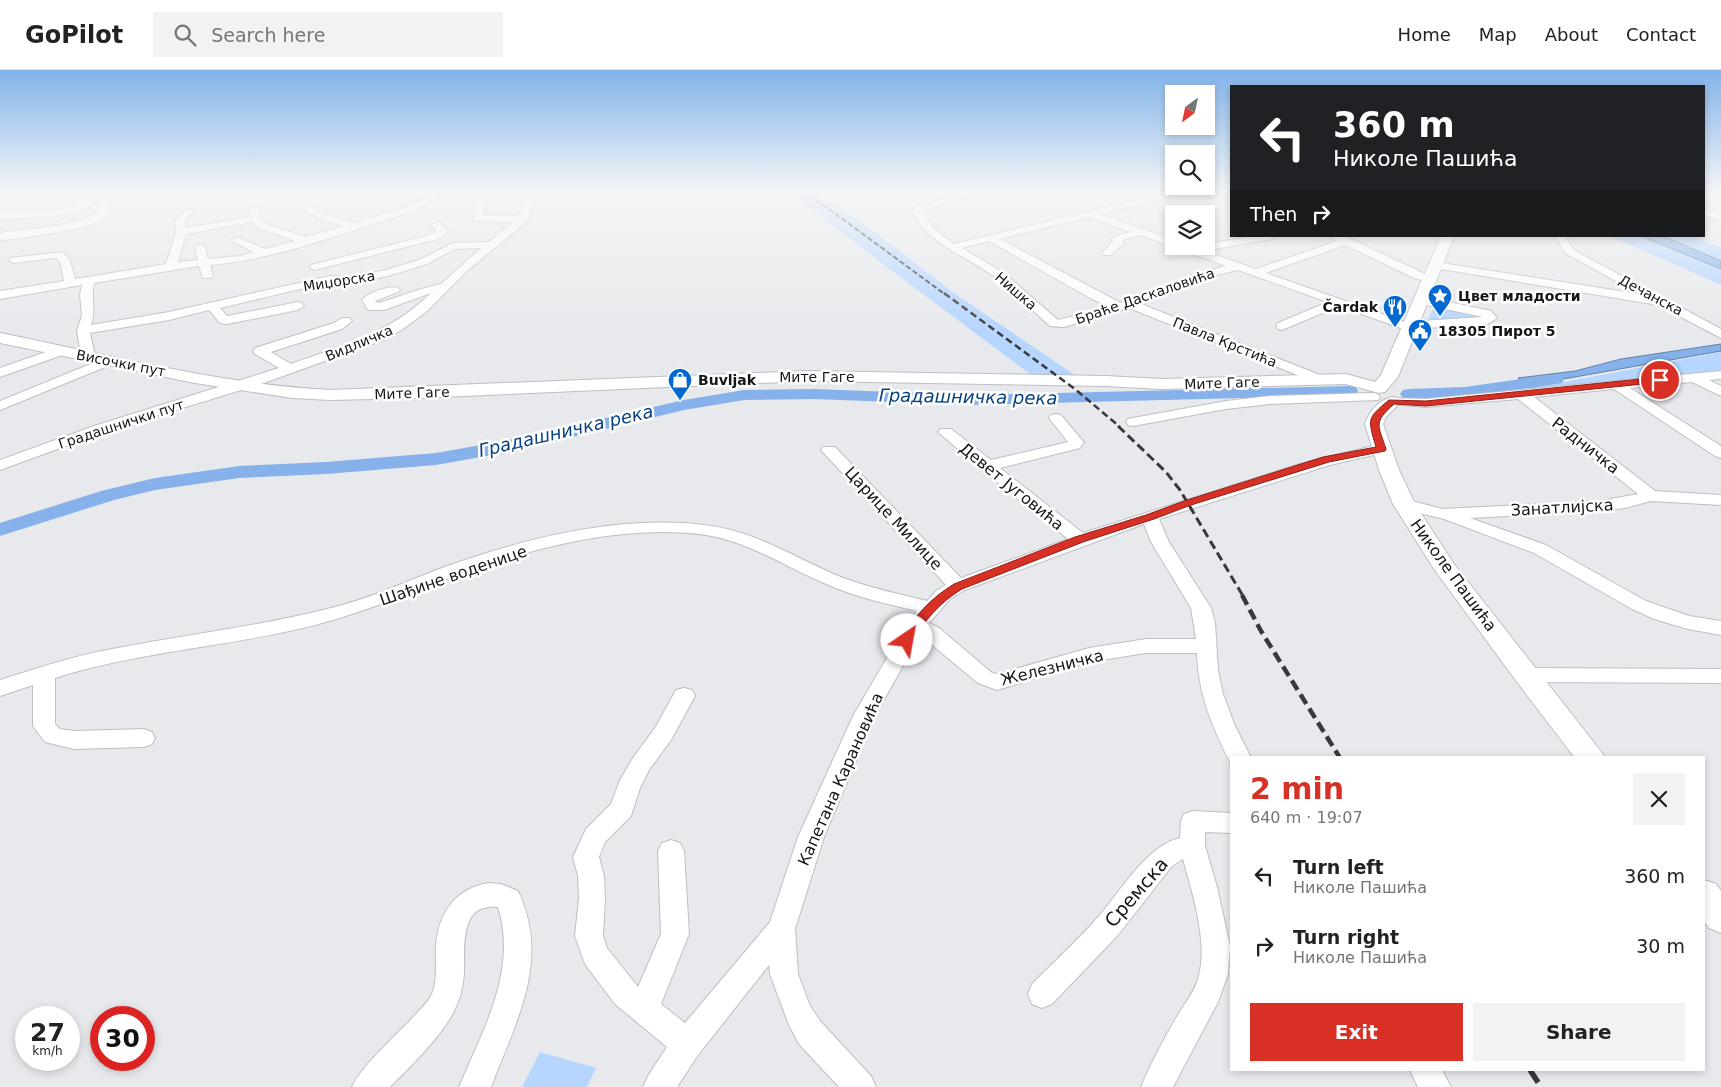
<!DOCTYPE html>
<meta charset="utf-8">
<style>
body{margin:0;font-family:"DejaVu Sans",sans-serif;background:#f2f2f2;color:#222;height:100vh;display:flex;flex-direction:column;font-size:19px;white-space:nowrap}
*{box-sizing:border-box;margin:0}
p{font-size:16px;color:#767676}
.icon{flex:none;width:28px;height:28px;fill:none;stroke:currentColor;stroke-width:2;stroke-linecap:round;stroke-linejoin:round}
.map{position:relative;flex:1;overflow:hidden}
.panel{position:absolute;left:1230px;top:686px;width:475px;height:315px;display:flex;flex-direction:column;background:#fff;border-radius:0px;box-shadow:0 2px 8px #0003}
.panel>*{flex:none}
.guide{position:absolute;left:1230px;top:15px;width:475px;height:152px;border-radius:0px;box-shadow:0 2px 8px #0003;background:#202124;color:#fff;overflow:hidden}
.needle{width:32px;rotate:213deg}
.fabs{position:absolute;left:1165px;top:15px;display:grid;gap:10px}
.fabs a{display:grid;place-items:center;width:50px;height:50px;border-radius:0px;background:#fff;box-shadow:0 2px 8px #0003;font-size:25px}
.speed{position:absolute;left:15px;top:936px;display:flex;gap:10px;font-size:25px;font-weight:700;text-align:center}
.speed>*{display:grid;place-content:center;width:65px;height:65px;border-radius:50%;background:#fff;box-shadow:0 2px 8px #0003;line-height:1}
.speed small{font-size:12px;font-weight:400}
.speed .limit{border:8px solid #d22;background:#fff;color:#111}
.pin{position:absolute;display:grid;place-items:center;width:42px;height:42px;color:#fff;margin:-21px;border:2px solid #fff;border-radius:50%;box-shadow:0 1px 5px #0007}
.me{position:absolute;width:55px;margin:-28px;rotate:33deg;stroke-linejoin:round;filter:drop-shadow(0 0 4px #0008)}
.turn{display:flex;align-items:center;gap:18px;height:105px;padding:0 20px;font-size:22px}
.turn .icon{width:65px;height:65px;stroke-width:2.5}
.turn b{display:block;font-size:35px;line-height:42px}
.then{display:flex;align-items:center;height:48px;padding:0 20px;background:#0003;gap:10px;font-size:19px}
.round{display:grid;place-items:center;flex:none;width:52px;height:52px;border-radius:0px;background:#f2f2f2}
.headline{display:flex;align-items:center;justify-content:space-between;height:85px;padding:0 20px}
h1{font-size:30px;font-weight:700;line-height:38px;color:#d93025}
.action{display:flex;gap:10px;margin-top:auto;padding:10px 20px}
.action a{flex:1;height:58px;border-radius:0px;background:#d93025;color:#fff;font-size:20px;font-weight:700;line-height:58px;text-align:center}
.action a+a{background:#f2f2f2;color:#222}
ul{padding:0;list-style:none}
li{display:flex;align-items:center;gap:15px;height:70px;padding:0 20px}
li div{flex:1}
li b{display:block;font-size:19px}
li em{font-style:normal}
header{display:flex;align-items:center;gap:30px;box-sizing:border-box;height:70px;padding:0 25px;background:#fff;border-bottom:1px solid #e0e0e0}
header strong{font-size:24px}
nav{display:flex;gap:28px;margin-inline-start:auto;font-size:18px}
.search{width:350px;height:45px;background:#f2f2f2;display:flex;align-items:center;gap:12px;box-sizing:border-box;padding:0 18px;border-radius:0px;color:#767676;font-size:19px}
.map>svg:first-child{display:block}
</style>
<header>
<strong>GoPilot</strong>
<div class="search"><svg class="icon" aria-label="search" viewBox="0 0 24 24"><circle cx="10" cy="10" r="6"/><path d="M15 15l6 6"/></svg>Search here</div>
<nav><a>Home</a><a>Map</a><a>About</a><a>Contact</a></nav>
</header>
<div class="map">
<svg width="1721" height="1017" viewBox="0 0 1721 1017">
<rect width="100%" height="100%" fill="#e7e9ec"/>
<path fill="#b6d5ff" d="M788,120H805L823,133L830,131L856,148L954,223L1076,306L1034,307L876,189Z
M1610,166H1691L1721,178V215Z
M1435,234L1489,247L1427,253Z
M1721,282V302L1507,323Z
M540,982L596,998L587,1017H522Z"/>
<path fill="#87b1ea" stroke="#6482aa" d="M1641,166H1663L1721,191V199Z
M1721,274V281L1530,315L1518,308L1575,301L1621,289Z"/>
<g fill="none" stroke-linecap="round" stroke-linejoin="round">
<path fill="#87b1ea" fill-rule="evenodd" d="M1556,304L1562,305L1564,309L1562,313L1483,326L1409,329L1403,328L1400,324L1403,320L1409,319L1465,317Z
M1350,316L1356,317L1358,321L1356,325L972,335L814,329L744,330L684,340L514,381L436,395L326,404L239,408L155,420L114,430L0,466V453L101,421L155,408L239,396L326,392L436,383L514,369L684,330L744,320L814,319L972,325Z"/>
<defs>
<path id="minor" d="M433,120H443L433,131L413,141C346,162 279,189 210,195L213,206L211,208H203L199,196L94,213C91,227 96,241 91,255L169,242L330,206L351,207L386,200L419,190L453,173L489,172L513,152L474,151L473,149L477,128H483L485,130L483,146H519L529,120H539L527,151L467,201L427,241L403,259L386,269L261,314L104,362L0,400V390L94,356L279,298L255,284L253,281L255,278L334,253L342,248H350L352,251L342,259L271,282L291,294C346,274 389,264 431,223L384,240H368L362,230C368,223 389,215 398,218L400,220L398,222L375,231L379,233L421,219L441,214L481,178L455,179L427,194L388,206L351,213L330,212L220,238L227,246L298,232L302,233L304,236L298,240L227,254L220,253L209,240L169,250L90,263L95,286L88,290L81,286L77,260L82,246L80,225L82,215L0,229V221L64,211L60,191L56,188L14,193L9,190L10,188L62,182L70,190L75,209L166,194L176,162L175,151L186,139H192L194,141L185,151L186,158L249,147L250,140L255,137L260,140L259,148L268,155L305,167L344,156L321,149L305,141V133H311L313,138L327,145L354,153L407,137L427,127ZM252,152L260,159L295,171L265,179L237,167L233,168L232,170L233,172L254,182L240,186L208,189L205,177L200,174L195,177L198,190L178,192L186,164Z
M972,120H987L922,141L934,159L954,174L1177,120H1194L1192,122L1100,144L1174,170V176H1206V174L1253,166H1277L1272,169L1204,181L1256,199L1337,171L1330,166H1344L1436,209L1430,212L1414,208L1345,175L1266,203L1405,252L1483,247L1417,233L1415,230L1417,227L1421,226L1491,241L1497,248L1485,256L1415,258L1409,261L1339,236L1282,260L1278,259L1276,256L1278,253L1328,232L1238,200L1199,209L1189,217L1141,234L1325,307L1327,310L1325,313L1320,314L1129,238L1064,257L1050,256C1031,240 1014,222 995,207C965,185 930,176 912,141L917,136ZM1089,147L1130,162L1113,167L1112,169L1113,171L1102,183L1103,185H1111L1123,174V170L1140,165L1226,196L1191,205L1181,213L1121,233L1000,169ZM989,171L1092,229L1109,237L1058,250L1004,203L962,178Z
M1048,120H1076C1070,125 1056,124 1049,123Z
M1217,120H1231V125L1219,122Z
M1704,139L1721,144V150L1704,145Z
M436,152L440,153L448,162L438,169L315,200L309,197L311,195L430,165L437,161L431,155Z
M1555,166H1565L1573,179L1579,183L1721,259V268L1658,235L1435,198L1429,195L1435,192L1639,224L1565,183Z
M60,277L65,278L67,281L65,284L0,307V298Z
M110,286L117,290L115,293L0,340V331Z
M1721,301V309L1709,310L1721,316V326L1692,312L1630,318L1721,376V388L1715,386L1614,319L1534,327L1655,421L1721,425V435L1651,431L1625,438L1600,441L1470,448L1546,475L1646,531L1689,546L1721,551V565L1688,559L1654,549L1632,539L1534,483L1444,449L1398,438L1396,434L1398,430L1404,429L1443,439L1600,431L1638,424L1518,329L1426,337L1391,334L1389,331L1391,328L1426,329Z
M1373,323L1378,324L1380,327L1378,330L1270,334L1226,339L1133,356L1128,355L1126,352L1128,349L1133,348L1226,331L1270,326Z
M1056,344L1061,345L1081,369L1084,372L1080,378L1000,398L1083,463L1300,394L1381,374L1387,376L1389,379L1387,382L1330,395L1159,449L1169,472L1211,538L1215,553L1218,600L1223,624L1235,656L1251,688H1231V693L1228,688C1211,654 1198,622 1197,583H1146L1089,592L997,620L978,613L920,565L875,646L824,767L795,859L798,904L810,936L821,952L871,1006L876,1017H839L799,974L789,955L770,904L769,895L698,985L677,1017H643L648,1006L667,977L615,934L585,894L575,866L579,828L578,806L573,787L586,759L611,734L620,710L633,688L655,658L676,620L684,618L692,620L695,626L671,670L649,700L640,718L631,746L605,772L599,787L604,806L605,828L603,866L607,878L638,917L661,864L658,781L662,773L671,770L680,773L684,781L689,864L661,934L685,953L770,852L798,767L853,646L906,555L917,541C888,534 859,528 831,516C790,500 751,472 706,465C630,454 540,476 468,501C415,520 369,541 315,555C229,577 139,581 55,608V654L60,659L74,661L144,659L152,662L155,668L152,674L144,677L74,679L45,672L33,656V615L0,626V610C35,599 70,587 107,580C184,565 263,556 339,536C378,526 415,507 453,494C531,467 620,445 704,455C754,460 797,489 843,508C870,518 899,524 927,531L936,521L946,515L821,380L823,377H835L961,508L1068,469L981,399L938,362L941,359H951L991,390L1068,372L1049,348L1051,345ZM1144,454L1151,472L1191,538L1196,569H1146L1089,578L997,604L992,603L939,558L929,553L950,529L965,520Z
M1526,598L1721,599V613L1526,612L1519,610L1515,605L1519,600Z
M1193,741L1231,743V763L1205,762V776L1217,817L1230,876L1228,904L1218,932L1173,1017H1141C1151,993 1164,968 1178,945C1185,933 1196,920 1199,905C1208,871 1192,822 1183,789L1172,796L1118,865L1052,934L1042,938L1032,934L1028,924L1032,914C1054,892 1078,870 1099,846C1121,821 1147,775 1180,768L1181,751L1184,744Z
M489,813L501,814L518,821C551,891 516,951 491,1017H459C483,960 518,900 498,837C458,832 465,879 464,904C463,917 460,929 454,941C442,966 410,997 390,1017H352C361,996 398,964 415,945C421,939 428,932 432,924C438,909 435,890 436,874C439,842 456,818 489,813Z
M1410,1000H1442L1451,1017H1418Z"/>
<path id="major" d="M99,120H124L125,122L111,134V142C95,162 26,166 0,171V163C32,157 71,159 99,141V133L108,125L83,139L65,145L0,150V142L62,139Z
M1441,166H1454L1398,307L1385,322L1379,323L1346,314L1162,319L1106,316L806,311L418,328L330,330L292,328L195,313L0,273V263C109,285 219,314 330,320L806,301L1106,306L1162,309L1346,304L1375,312L1381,305Z
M1392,327L1398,328L1401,332L1386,347L1383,354L1399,400L1415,434L1454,494L1606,688H1575L1517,612L1434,499L1393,434L1379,400L1365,354C1369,341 1379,330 1392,327Z
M1704,810L1716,814L1721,821V863L1709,858L1704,851Z"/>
</defs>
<use href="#minor" stroke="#bdbfc2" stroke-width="2"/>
<use href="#major" stroke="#bdbfc2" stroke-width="2"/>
<use href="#minor" fill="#fff" fill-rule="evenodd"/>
<use href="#major" fill="#fff" fill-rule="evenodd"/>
<path stroke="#38393a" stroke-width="2" stroke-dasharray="5.5 2.5" stroke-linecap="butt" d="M803,120L946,225"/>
<path stroke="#38393a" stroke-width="2.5" stroke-dasharray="7 4" stroke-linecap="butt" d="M944,223L1075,319L1120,357"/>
<path stroke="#38393a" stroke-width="3" stroke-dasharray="9 4.5" stroke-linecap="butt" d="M1118,356L1166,402L1180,420L1243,526"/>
<path stroke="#38393a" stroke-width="4.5" stroke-dasharray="11 5.5" stroke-linecap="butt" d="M1242,525L1261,561L1340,688"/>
<path stroke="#38393a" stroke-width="5.5" stroke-dasharray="15 8" stroke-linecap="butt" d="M1530,1000L1541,1017"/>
</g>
<linearGradient id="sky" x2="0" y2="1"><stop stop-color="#81b3e9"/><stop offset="0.46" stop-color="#f4f5f6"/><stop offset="1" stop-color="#f4f5f6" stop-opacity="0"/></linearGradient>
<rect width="1721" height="262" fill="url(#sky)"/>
<path fill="#d93025" stroke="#8d1f18" d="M1660,307L1663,308V312L1426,336L1394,334C1373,353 1378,354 1386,379L1385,381L1329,392L1191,435L1154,449L1083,472L962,519C939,533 925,550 911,573L907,574L901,570C914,546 931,528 954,514L1075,467L1146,445L1184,431L1323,387L1376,377C1368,349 1366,349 1389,330L1426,331Z"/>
<defs>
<symbol id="sight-pin" viewBox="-11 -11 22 30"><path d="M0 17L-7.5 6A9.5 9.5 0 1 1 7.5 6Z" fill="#0468d1" stroke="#fff"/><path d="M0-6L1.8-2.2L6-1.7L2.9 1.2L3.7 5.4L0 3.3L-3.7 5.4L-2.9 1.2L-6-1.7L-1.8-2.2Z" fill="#fff"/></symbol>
<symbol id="restaurant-pin" viewBox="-11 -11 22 30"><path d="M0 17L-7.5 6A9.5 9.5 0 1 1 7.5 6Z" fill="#0468d1" stroke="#fff"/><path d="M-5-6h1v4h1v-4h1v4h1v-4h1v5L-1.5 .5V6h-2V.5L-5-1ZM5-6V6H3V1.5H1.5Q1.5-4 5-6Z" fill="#fff"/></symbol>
<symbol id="civic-pin" viewBox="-11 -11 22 30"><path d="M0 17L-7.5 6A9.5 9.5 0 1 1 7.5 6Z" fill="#0468d1" stroke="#fff"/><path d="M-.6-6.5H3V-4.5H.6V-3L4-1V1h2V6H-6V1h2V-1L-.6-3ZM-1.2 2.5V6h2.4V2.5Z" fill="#fff"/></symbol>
<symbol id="shop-pin" viewBox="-11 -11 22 30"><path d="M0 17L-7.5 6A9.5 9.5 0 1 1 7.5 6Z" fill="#0468d1" stroke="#fff"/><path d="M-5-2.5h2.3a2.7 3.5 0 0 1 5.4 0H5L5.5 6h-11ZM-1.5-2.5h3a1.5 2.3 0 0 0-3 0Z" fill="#fff"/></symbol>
</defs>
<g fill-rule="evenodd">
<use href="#sight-pin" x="1426" y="212" width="28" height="38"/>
<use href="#restaurant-pin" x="1381" y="223" width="28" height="38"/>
<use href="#civic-pin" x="1406" y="247" width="28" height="38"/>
<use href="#shop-pin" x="666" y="296" width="28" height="38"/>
</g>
<g text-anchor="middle" stroke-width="5" stroke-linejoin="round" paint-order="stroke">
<g font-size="14" fill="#141516" stroke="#fff">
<text transform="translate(339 211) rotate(-9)" y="5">Миџорска</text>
<text transform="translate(1016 221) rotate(41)" y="5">Нишка</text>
<text transform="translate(1651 225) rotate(28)" y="5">Дечанска</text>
<text transform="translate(1145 226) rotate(-19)" y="5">Браће Даскаловића</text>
<text transform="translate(1225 272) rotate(22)" y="5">Павла Крстића</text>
<text transform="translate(359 273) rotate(-23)" y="5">Видличка</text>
<text transform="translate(121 293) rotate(11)" y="5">Височки пут</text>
<text x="817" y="312">Мите Гаге</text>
<text transform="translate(1222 313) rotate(-2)" y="5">Мите Гаге</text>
<text transform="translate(412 323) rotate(-2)" y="5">Мите Гаге</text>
<text transform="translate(121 354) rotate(-18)" y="5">Градашнички пут</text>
</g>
<g font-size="14" font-weight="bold" fill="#141516" stroke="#fff" text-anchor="start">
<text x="1458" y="231">Цвет младости</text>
<text x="1378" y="242" text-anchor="end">Čardak</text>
<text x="1438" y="266">18305 Пирот 5</text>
<text x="698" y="315">Buvljak</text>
</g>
<g font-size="16" fill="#141516" stroke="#fff">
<text transform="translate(1586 375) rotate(38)" y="6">Радничка</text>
<text transform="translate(1012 416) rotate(39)" y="6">Девет Југовића</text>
<text transform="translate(1562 437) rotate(-3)" y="6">Занатлијска</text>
<text transform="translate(894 448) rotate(47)" y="6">Царице Милице</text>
<text transform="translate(453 505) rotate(-19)" y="6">Шађине воденице</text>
<text transform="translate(1454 505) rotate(54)" y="6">Николе Пашића</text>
<text transform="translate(1052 597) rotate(-14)" y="6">Железничка</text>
<text transform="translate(840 709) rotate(-66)" y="6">Капетана Карановића</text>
</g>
<g font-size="18" font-style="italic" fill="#074182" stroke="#fff">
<text transform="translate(968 327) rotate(1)" y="6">Градашничка река</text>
<text transform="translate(566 361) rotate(-13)" y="6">Градашничка река</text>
</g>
<g font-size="19" fill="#141516" stroke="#fff">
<text transform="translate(1136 822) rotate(-49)" y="7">Сремска</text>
</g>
</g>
</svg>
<div class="fabs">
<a><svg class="needle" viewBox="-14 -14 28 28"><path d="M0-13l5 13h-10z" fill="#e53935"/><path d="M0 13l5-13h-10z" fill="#767676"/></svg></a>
<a><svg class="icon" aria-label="search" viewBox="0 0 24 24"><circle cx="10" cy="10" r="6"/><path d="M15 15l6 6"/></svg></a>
<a><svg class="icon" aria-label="layers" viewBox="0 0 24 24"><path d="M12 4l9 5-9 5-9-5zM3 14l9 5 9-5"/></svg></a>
</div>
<div class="speed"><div>27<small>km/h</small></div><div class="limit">30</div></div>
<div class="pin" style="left:1660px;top:310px;background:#d93025"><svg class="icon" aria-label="arrive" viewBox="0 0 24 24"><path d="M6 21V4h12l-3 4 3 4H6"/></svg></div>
<svg class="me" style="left:907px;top:570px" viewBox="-20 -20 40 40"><circle r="19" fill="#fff"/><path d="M0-13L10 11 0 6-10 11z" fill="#d93025"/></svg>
<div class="guide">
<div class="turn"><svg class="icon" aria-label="left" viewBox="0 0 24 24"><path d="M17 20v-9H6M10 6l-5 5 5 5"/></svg><div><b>360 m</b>Николе Пашића</div></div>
<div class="then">Then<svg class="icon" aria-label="right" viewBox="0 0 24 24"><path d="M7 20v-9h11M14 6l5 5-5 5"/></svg></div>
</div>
<section class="panel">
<div class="headline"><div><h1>2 min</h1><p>640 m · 19:07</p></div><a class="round"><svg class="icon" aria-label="close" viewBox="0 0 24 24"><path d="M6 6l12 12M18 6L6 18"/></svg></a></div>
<ul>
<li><svg class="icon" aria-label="left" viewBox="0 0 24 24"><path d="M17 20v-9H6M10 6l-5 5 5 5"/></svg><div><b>Turn left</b><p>Николе Пашића</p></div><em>360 m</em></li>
<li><svg class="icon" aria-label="right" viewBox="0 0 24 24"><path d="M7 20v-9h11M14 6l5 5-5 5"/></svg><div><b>Turn right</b><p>Николе Пашића</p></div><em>30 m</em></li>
</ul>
<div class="action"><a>Exit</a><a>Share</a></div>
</section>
</div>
